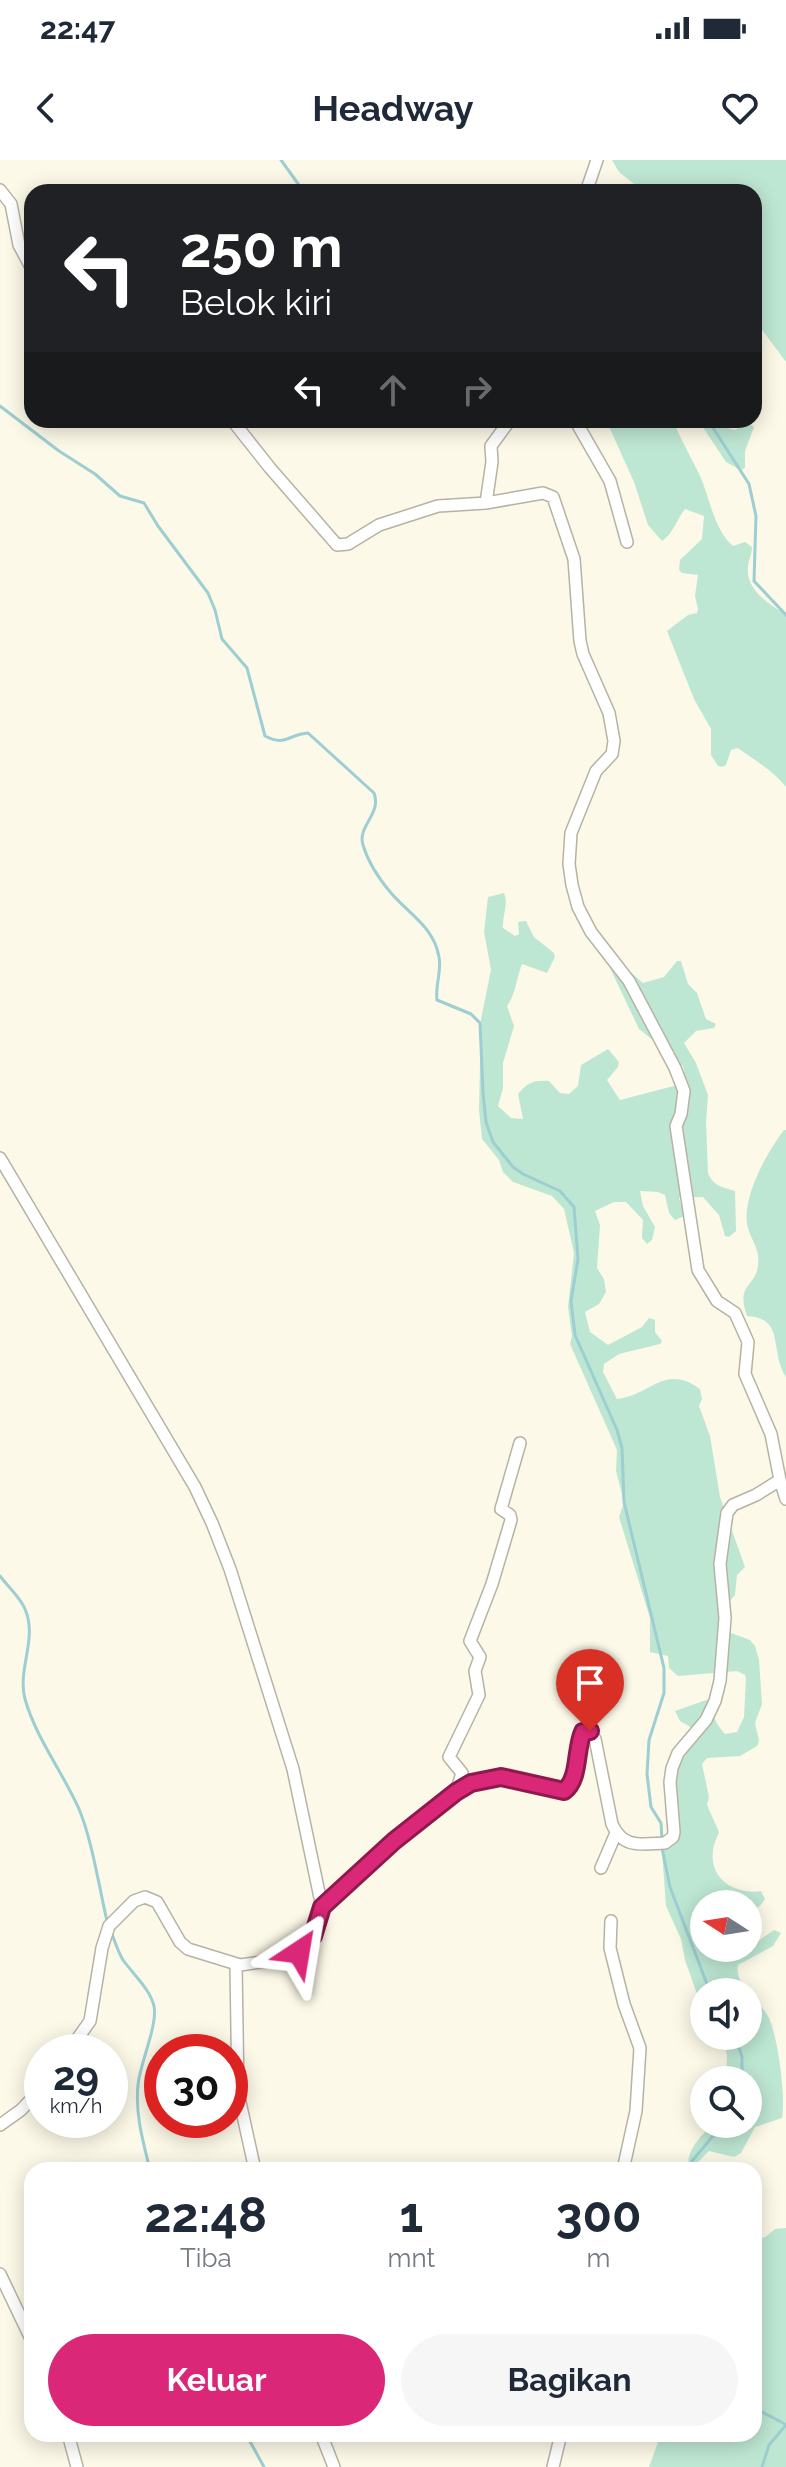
<!DOCTYPE html>
<html lang="id">
<style>
body{margin:0;font-family:Raleway,sans-serif;background:#f6f6f7;color:#1f2937;height:100vh;display:flex;flex-direction:column;font-size:30px;white-space:nowrap}
*{box-sizing:border-box;margin:0}
p{font-size:26px;color:#747a83}
.icon{flex:none;width:44px;height:44px;fill:none;stroke:currentColor;stroke-width:2;stroke-linecap:round;stroke-linejoin:round}
.map{position:relative;flex:1;overflow:hidden}
.drawer{position:absolute;left:24px;top:2002px;width:738px;height:280px;display:flex;flex-direction:column;background:#fff;border-radius:24px;box-shadow:0 4px 20px #0003}
.drawer>*{flex:none}
.banner{position:absolute;left:24px;top:24px;width:738px;height:244px;border-radius:24px;box-shadow:0 4px 20px #0003;background:#202124;color:#fff;overflow:hidden}
.needle{width:52px;rotate:282deg}
.fabs{position:absolute;left:690px;top:1730px;display:grid;gap:16px}
.fabs a{display:grid;place-items:center;width:72px;height:72px;border-radius:50%;background:#fff;box-shadow:0 4px 20px #0003;font-size:40px}
.speed{position:absolute;left:24px;top:1874px;display:flex;gap:16px;font-size:40px;font-weight:700;text-align:center}
.speed>*{display:grid;place-content:center;width:104px;height:104px;border-radius:50%;background:#fff;box-shadow:0 4px 20px #0003;line-height:1}
.speed small{font-size:20px;font-weight:400}
.speed .limit{border:12px solid #d22;background:#fff;color:#111}
.pin{position:absolute;display:grid;place-items:center;width:68px;height:68px;color:#fff;margin:-82px -34px;border-radius:50% 50% 50% 0;rotate:-45deg;box-shadow:0 0 8px #0007}
.pin .icon{rotate:45deg}
.me{position:absolute;width:88px;margin:-44px;rotate:33deg;stroke-linejoin:round;filter:drop-shadow(0 0 6px #0008)}
.turn{display:flex;align-items:center;gap:28px;height:168px;padding:0 24px;font-size:36px}
.turn .icon{width:104px;height:104px;stroke-width:2.5}
.turn b{display:block;font-size:56px;line-height:68px}
.lanes{display:flex;align-items:center;height:76px;padding:0 24px;background:#0003;justify-content:center;gap:40px;direction:ltr}
.lanes .off{opacity:.35}
.eta{display:flex;justify-content:space-evenly;align-items:center;height:136px;text-align:center}
.eta b{font-size:48px;font-weight:700;line-height:56px}
.primary-button{display:flex;gap:16px;margin-top:auto;padding:16px 24px}
.primary-button a{flex:1;height:92px;border-radius:48px;background:#db2777;color:#fff;font-size:32px;font-weight:700;line-height:92px;text-align:center}
.primary-button a+a{background:#f6f6f7;color:#1f2937}
.status{display:flex;justify-content:space-between;align-items:center;height:56px;padding:0 40px;background:#fff;direction:ltr}
.status svg{height:22px;fill:currentColor}
header{display:flex;justify-content:space-between;align-items:center;height:104px;padding:0 24px;background:#fff;font-size:36px;font-weight:700}
.map>svg:first-child{display:block}
</style>
<div class="status"><b>22:47</b><svg viewBox="0 0 49 12"><path d="M0 12V9h3v3zM5 12V6h3v6zM10 12V3h3v9zM15 12V0h3v12zM26 1h20v11H26zM47 4h2v5h-2z"/></svg></div>
<header><svg class="icon" aria-label="back" viewBox="0 0 24 24"><path d="M15 5l-7 7 7 7"/></svg>Headway<svg class="icon" aria-label="heart" viewBox="0 0 24 24"><path d="M12 20l-8-8c-3-5 5-10 8-4 3-6 11-1 8 4z"/></svg></header>
<div class="map">
<svg width="786" height="2307" viewBox="0 0 786 2307">
<rect width="100%" height="100%" fill="#fcf9e8"/>
<path fill="#bee7d3" d="M612,0H786V202L754,159V32H644L619,12Z
M606,260H673C681,281 692,298 701,318C710,340 715,371 733,386L745,382L752,387C752,394 749,399 748,406C745,429 769,445 786,454V627C773,610 755,601 738,588L731,590L726,605L722,607L718,606L711,595V569L694,539L667,471L688,455L697,453L698,449L695,436L698,415L682,413L679,410L680,400L702,379L704,356L685,349C677,359 672,375 662,381L648,365L634,322Z
M698,260H724L725,267L734,270L750,264L754,267L745,291V308L741,310L726,302Z
M504,733C509,745 502,755 503,768L515,776L519,774L518,762L526,761L534,777L554,793L555,797L547,813L522,804C516,819 516,834 507,846L514,866L503,903V928L498,946L511,958L523,959L518,934C528,922 534,920 549,921L560,933L569,934L578,926L581,905L608,889L619,902L618,907L607,920L620,940L685,923L683,906L666,897L659,885L639,869L610,808L622,805L643,823L664,817L677,801H681L688,824L697,833L706,859L716,864L714,868L696,871L684,883L696,903L708,935L706,962L708,1013C713,1026 722,1027 735,1031L736,1071L729,1077L725,1076L719,1055L703,1037L679,1038L684,1056L675,1060L669,1053L665,1035L658,1032L640,1031L643,1046L655,1067L652,1080L647,1084L642,1078L643,1060L626,1042H614L595,1051L600,1065L597,1108L604,1119L606,1132L599,1144L585,1152L590,1172L608,1185L642,1167L649,1158L655,1160V1172L662,1181L660,1184L619,1194L604,1204L603,1212L617,1239C650,1236 664,1203 700,1229L702,1239L699,1246L710,1276L720,1337L745,1407L737,1415L735,1435L727,1444L731,1456V1473L750,1480L755,1486L759,1500L762,1544L755,1563L759,1581L757,1586L740,1596L707,1598L702,1604L709,1637L707,1645L719,1672C717,1678 713,1685 713,1691C709,1720 737,1735 761,1731L765,1739L760,1746L748,1753V1744H704V1788H748L774,1770L781,1773L773,1786L738,1805C734,1826 760,1840 769,1858C778,1878 786,1937 782,1958L755,1967L741,1993L734,1997L709,1991L697,2003L688,2001C691,1984 702,1976 712,1964H748V1920H726L727,1895L721,1876H748V1832H704V1840L697,1834L685,1800L681,1779L666,1746L662,1692L672,1683C673,1670 666,1659 665,1646C665,1625 687,1589 699,1572L680,1561L675,1551L712,1538C712,1554 714,1562 725,1574L737,1572L744,1557L746,1518L745,1515L737,1511L678,1516L669,1508L668,1496L650,1492V1458L619,1357L624,1342L616,1311L617,1290L570,1184L572,1176L568,1147L574,1093L564,1049L552,1036L513,1022L503,1012L499,1000L482,979L479,950L481,859L491,810L484,772L488,737Z
M784,970H786V1217C769,1192 786,1158 747,1156C735,1123 757,1127 758,1104C760,1089 752,1082 748,1068C740,1040 767,992 784,970Z
M786,2068V2307H649L661,2274H754V2073L764,2078L775,2069Z"/>
<g fill="none" stroke-linecap="round" stroke-linejoin="round">
<path stroke="#9cced2" stroke-width="3" d="M281,0L304,32
M0,246L59,291L95,314L120,336L144,343L158,366L208,433L215,450L222,479L247,508L265,576C286,587 289,574 308,573L374,633C382,654 357,666 363,685C368,702 380,720 391,733C409,754 434,767 439,797C442,811 435,825 437,840L471,854L480,863L483,932L486,962L493,982L513,1007L523,1014L560,1031L574,1047L578,1099L571,1141L575,1175L617,1270L622,1288L624,1342L664,1508V1533L649,1580L647,1614L651,1647L661,1663L662,1680
M708,260L749,324L756,356L754,421L786,455
M0,1416C8,1427 20,1437 25,1449C38,1479 17,1509 25,1539C36,1578 62,1611 79,1649C92,1680 99,1727 107,1761
M662,1688L670,1727L710,1832
M111,1772C115,1781 118,1792 123,1800C133,1814 150,1829 154,1846C158,1865 140,1903 138,1925C135,1954 143,1981 150,2010
M735,1876L742,1897V1920
M690,2010L692,2001L723,1964
M754,2240L760,2251L785,2264
M246,2274L264,2307
M762,2307L769,2285L786,2265"/>
<defs>
<path id="minor" d="M0,30L11,44L19,85L32,109
M586,32L597,0
M232,260L270,308L337,385L348,384L379,365L438,346L486,343L543,333L553,337L574,399L580,481L583,494L609,553L614,581L612,594L596,611L571,673L569,704L572,725L578,747L591,772L629,821L675,908L684,931L681,954L676,966L698,1110L717,1141L735,1153L748,1182L745,1214L771,1274L780,1320L756,1335L733,1345L727,1353L720,1404L725,1458L720,1521L715,1541L706,1560L678,1593L672,1608L670,1622L674,1672L673,1677L665,1683C641,1684 623,1689 612,1664L595,1579L587,1571L580,1578L570,1627L564,1631C541,1629 521,1616 498,1618C442,1622 366,1712 322,1747
M575,260L610,321L627,382
M486,343L492,302L491,286L510,260
M0,998L195,1327L212,1363L230,1409L293,1609L322,1747L321,1756L313,1776L299,1792L276,1800L240,1805L188,1789L180,1782L157,1742L145,1737L134,1741L109,1766L102,1788L90,1861L68,1892
M780,1320L786,1339
M456,1632L462,1613L449,1597L479,1535L475,1511L480,1497L470,1481L492,1424L511,1360L510,1355L501,1349L520,1283
M601,1708L616,1673
M611,1761L610,1788L624,1844L640,1888L636,1951L623,2010
M236,1805L238,1933L255,2010
M0,1965L21,1950L42,1928
M0,2114L32,2181
M68,2274L77,2307
M321,2274L334,2307
M553,2307L561,2274"/>
</defs>
<use href="#minor" stroke="#b6b3a4" stroke-width="14"/>
<use href="#minor" stroke="#fff" stroke-width="11"/>
</g>
<g fill="none" stroke-linecap="round" stroke-linejoin="round">
<defs>
<path id="route" d="M299,1792L313,1776L322,1747L394,1681L456,1632L471,1623L501,1617L564,1631C580,1619 575,1590 583,1572L590,1571"/>
</defs>
<use href="#route" stroke="#8e194d" stroke-width="20"/>
<use href="#route" stroke="#db2777" stroke-width="14"/>
</g>
</svg>
<div class="fabs">
<a><svg class="needle" viewBox="-14 -14 28 28"><path d="M0-13l5 13h-10z" fill="#e53935"/><path d="M0 13l5-13h-10z" fill="#747a83"/></svg></a>
<a><svg class="icon" aria-label="sound" viewBox="0 0 24 24"><path d="M4 9h4l5-4v14l-5-4H4zM17 9q2 3 0 6"/></svg></a>
<a><svg class="icon" aria-label="search" viewBox="0 0 24 24"><circle cx="10" cy="10" r="6"/><path d="M15 15l6 6"/></svg></a>
</div>
<div class="speed"><div>29<small>km/h</small></div><div class="limit">30</div></div>
<div class="pin" style="left:590px;top:1571px;background:#d93025"><svg class="icon" aria-label="arrive" viewBox="0 0 24 24"><path d="M6 21V4h12l-3 4 3 4H6"/></svg></div>
<svg class="me" style="left:299px;top:1792px" viewBox="-20 -20 40 40"><path d="M0-17L14 15 0 8-14 15z" fill="#db2777" stroke="#fff" stroke-width="4"/></svg>
<div class="banner">
<div class="turn"><svg class="icon" aria-label="left" viewBox="0 0 24 24"><path d="M17 20v-9H6M10 6l-5 5 5 5"/></svg><div><b>250 m</b>Belok kiri</div></div>
<div class="lanes"><svg class="icon" aria-label="left" viewBox="0 0 24 24"><path d="M17 20v-9H6M10 6l-5 5 5 5"/></svg><svg class="icon off" aria-label="ahead" viewBox="0 0 24 24"><path d="M12 20V5M6 11l6-6 6 6"/></svg><svg class="icon off" aria-label="right" viewBox="0 0 24 24"><path d="M7 20v-9h11M14 6l5 5-5 5"/></svg></div>
</div>
<section class="drawer">
<div class="eta">
<div><b>22:48</b><p>Tiba</p></div>
<div><b>1</b><p>mnt</p></div>
<div><b>300</b><p>m</p></div>
</div>
<div class="primary-button"><a>Keluar</a><a>Bagikan</a></div>
</section>
</div>
